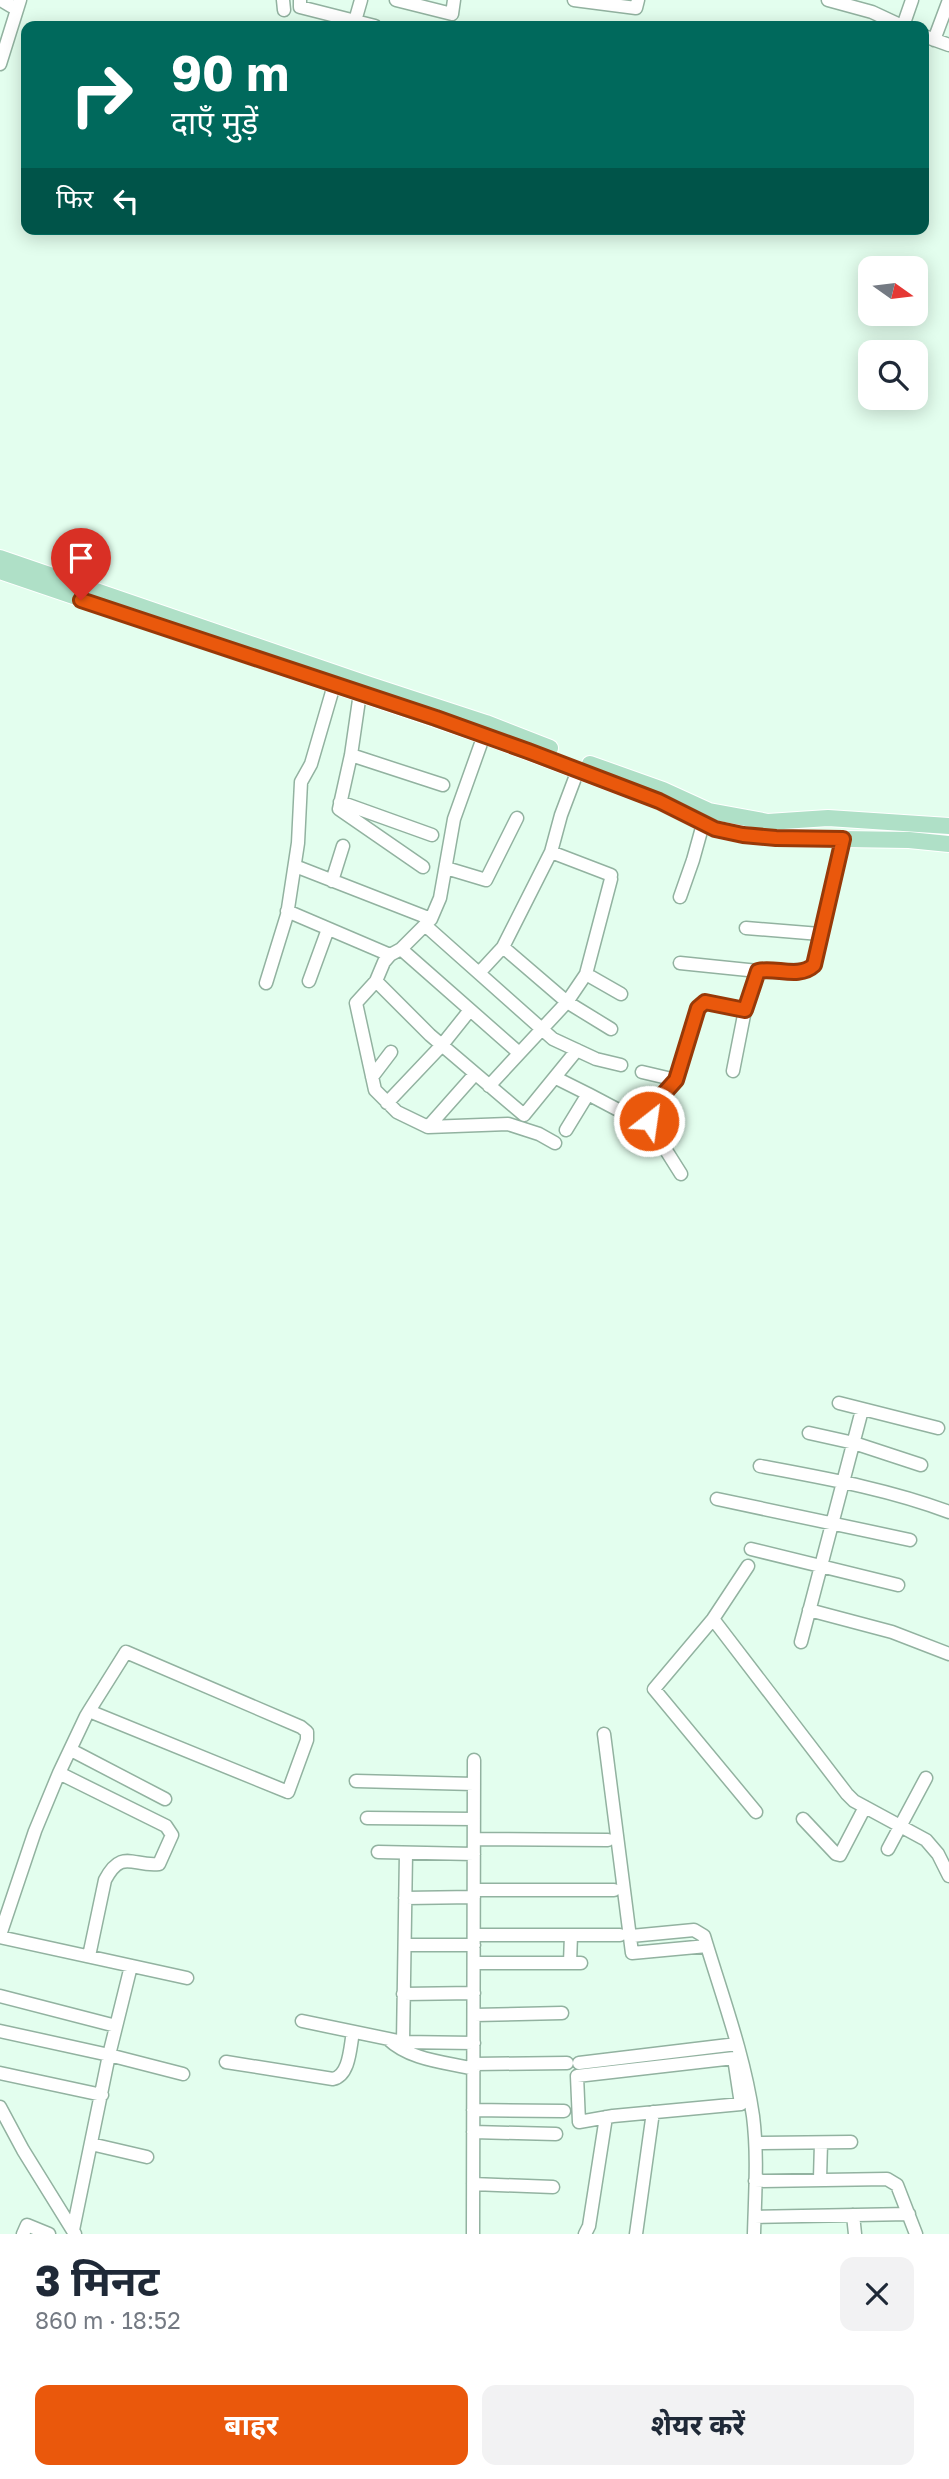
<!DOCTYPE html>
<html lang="hi">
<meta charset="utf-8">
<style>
body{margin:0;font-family:"Golos Text","Noto Sans Devanagari",sans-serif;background:#f2f2f3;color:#1f2937;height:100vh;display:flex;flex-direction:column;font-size:26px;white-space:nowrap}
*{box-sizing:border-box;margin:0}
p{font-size:23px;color:#747a83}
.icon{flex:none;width:38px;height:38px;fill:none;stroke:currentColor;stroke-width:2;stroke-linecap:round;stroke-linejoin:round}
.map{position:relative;height:2234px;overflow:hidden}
.details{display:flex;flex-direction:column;background:#fff;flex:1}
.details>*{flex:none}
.top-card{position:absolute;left:21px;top:21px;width:908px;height:214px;border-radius:14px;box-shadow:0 4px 18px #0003;background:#00695c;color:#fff;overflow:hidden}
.needle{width:46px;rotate:104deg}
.tools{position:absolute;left:858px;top:256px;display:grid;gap:14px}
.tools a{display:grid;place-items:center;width:70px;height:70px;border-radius:14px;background:#fff;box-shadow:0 4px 18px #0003;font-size:35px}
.pin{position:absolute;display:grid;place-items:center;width:60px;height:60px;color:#fff;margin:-72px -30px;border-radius:50% 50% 50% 0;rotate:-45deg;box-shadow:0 0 7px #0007}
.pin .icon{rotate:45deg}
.me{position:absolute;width:77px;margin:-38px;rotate:30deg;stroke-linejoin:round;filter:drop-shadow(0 0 5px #0008)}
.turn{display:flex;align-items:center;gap:24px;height:147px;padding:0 35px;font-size:32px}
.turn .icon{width:91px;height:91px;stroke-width:2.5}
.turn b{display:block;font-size:49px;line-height:60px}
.then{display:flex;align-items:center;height:66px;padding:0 35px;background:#0003;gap:14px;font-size:26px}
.round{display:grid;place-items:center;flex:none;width:74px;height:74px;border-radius:14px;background:#f2f2f3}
.headline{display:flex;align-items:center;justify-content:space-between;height:119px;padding:0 35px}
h1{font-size:42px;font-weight:700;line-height:52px}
.action{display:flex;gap:14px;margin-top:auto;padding:14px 35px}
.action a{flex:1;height:80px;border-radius:14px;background:#ea580c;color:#fff;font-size:28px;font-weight:700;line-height:80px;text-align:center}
.action a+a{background:#f2f2f3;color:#1f2937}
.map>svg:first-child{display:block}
</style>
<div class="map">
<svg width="949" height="2234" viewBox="0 0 949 2234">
<rect width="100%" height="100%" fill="#e3feee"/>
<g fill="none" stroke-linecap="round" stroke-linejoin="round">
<defs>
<path id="minor" d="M1,0L11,6
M283,0L284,10
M300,0V7L375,26
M396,0L452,14L454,0
M574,0L636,8L638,0
M828,0L872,12L902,26
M355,21L361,0
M903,26L912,0
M924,36L949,45
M934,40L949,0
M0,64L20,0
M360,693L351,755L339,809L423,867
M484,735L454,819L440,898L431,919L401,949L390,955L384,962L376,981L356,1003L375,1090L397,1112L428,1127L508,1124L539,1134L555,1143
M351,755L443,785
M340,802L432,835
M551,852L611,875
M295,866L431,919
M446,868L486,880L517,818
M332,881L343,846
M680,897L693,860L703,824
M287,911L390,955
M426,926L553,1039L596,1059L621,1065
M746,928L820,934
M503,947L551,852L561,815L578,770
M401,949L518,1052
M680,963L758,971L808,970L814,965L816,957L843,839
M479,973L503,947L567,1002L611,1029
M586,974L611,879
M309,981L328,929
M376,981L430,1035L524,1115L577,1050
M266,983L287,915L298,843L301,782L311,764L334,685
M733,1071L745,1010L758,971
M642,1072L676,1080L698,1008L705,1002L745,1010
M372,1077L391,1052
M556,1078L588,1094L566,1130
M676,1080L648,1115L652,1128L681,1174
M489,1086L567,1002L586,974L621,994
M588,1094L624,1113
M387,1103L442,1045L470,1010
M428,1127L475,1074
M839,1403L938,1428
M809,1433L854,1443L921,1465
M760,1466C824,1478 888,1489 949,1512
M717,1499L910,1540
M751,1549L898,1585
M748,1566L713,1619L654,1689L756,1812
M809,1610L892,1632L949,1654
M713,1619L847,1794L854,1801L926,1840L938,1854L949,1876
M801,1642L862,1410
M604,1734L632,1953L707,1946
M71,1750L165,1799
M59,1773L166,1826L172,1835L159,1864C133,1867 122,1848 105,1880L89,1956
M356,1781L474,1784
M367,1818L474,1819
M803,1819L836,1854L840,1855L865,1807
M474,1839L608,1840
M888,1849L926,1778
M378,1852L474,1854
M474,1890H614
M405,1898L474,1897
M0,1935L35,1831L59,1773L86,1716L89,1711L126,1652L301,1727L307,1732V1740L288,1792L89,1711
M474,1935H620
M631,1936L694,1930L704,1936C722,1996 744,2054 753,2116C758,2155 755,2195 754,2234
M0,1937L187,1978
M405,1945H474
M474,1963H581
M570,1963L571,1935
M403,1994L474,1993
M0,1996L116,2026
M474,2015L562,2013
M302,2021L403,2042L474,2043
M0,2031L109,2055L183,2074
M388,2039C410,2060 444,2062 474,2069
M403,2042L406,1853
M734,2058L741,2104L613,2116L579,2122L577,2076Z
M226,2062L333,2079C350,2075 350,2047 353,2032
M579,2063L737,2044
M474,2064L567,2063
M0,2073L102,2095
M0,2107L23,2150L75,2234
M473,2110L564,2111
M473,2132L556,2134
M756,2143L851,2142
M91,2144L147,2157
M820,2179L821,2143
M755,2181L887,2179L897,2185L916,2234
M473,2184L553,2187
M853,2215L855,2234
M755,2217L909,2214
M73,2230L109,2055L131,1966
M23,2234L27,2225L49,2234
M473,2234L474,1760
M585,2234L589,2226L606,2117
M636,2234L653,2112"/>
<path id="major" d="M0,558L367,684L486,723L550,748
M0,571L491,738L659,801L715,829L743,835L776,838L909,840L949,844
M590,764L663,790L709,811L768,822L828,818L949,826"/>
</defs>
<use href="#minor" stroke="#92b2a0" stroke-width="15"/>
<use href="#major" stroke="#fff" stroke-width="18"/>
<use href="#minor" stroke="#fff" stroke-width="12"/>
<use href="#major" stroke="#afe0c7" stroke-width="16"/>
</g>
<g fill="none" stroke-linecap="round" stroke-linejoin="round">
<defs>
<path id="route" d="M81,600L436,718L528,751L659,801L715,829L743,835L776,838L843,839L814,965C799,979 776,967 758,971L745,1010L705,1002L698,1008L676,1080L650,1109L649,1121"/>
</defs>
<use href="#route" stroke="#983908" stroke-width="18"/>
<use href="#route" stroke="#ea580c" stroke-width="12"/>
</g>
</svg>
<div class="tools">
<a><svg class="needle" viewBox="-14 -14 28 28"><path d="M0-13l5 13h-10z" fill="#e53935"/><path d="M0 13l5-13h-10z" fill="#747a83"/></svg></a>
<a><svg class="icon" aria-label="search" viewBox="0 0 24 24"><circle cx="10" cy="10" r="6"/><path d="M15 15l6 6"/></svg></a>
</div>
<div class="pin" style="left:81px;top:600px;background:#d93025"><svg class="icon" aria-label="arrive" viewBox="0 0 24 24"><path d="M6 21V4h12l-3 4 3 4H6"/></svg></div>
<svg class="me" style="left:649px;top:1121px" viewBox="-20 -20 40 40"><circle r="17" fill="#ea580c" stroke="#fff" stroke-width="3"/><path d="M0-11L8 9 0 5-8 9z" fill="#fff"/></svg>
<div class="top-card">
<div class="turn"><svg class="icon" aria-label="right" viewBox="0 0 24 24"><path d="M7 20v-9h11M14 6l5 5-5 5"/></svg><div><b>90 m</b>दाएँ मुड़ें</div></div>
<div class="then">फिर<svg class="icon" aria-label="left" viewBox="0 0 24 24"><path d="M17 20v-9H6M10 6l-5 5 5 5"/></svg></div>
</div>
</div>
<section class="details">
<div class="headline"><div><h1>3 मिनट</h1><p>860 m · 18:52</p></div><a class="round"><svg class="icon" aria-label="close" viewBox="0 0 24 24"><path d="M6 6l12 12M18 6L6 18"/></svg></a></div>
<div class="action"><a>बाहर</a><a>शेयर करें</a></div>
</section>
